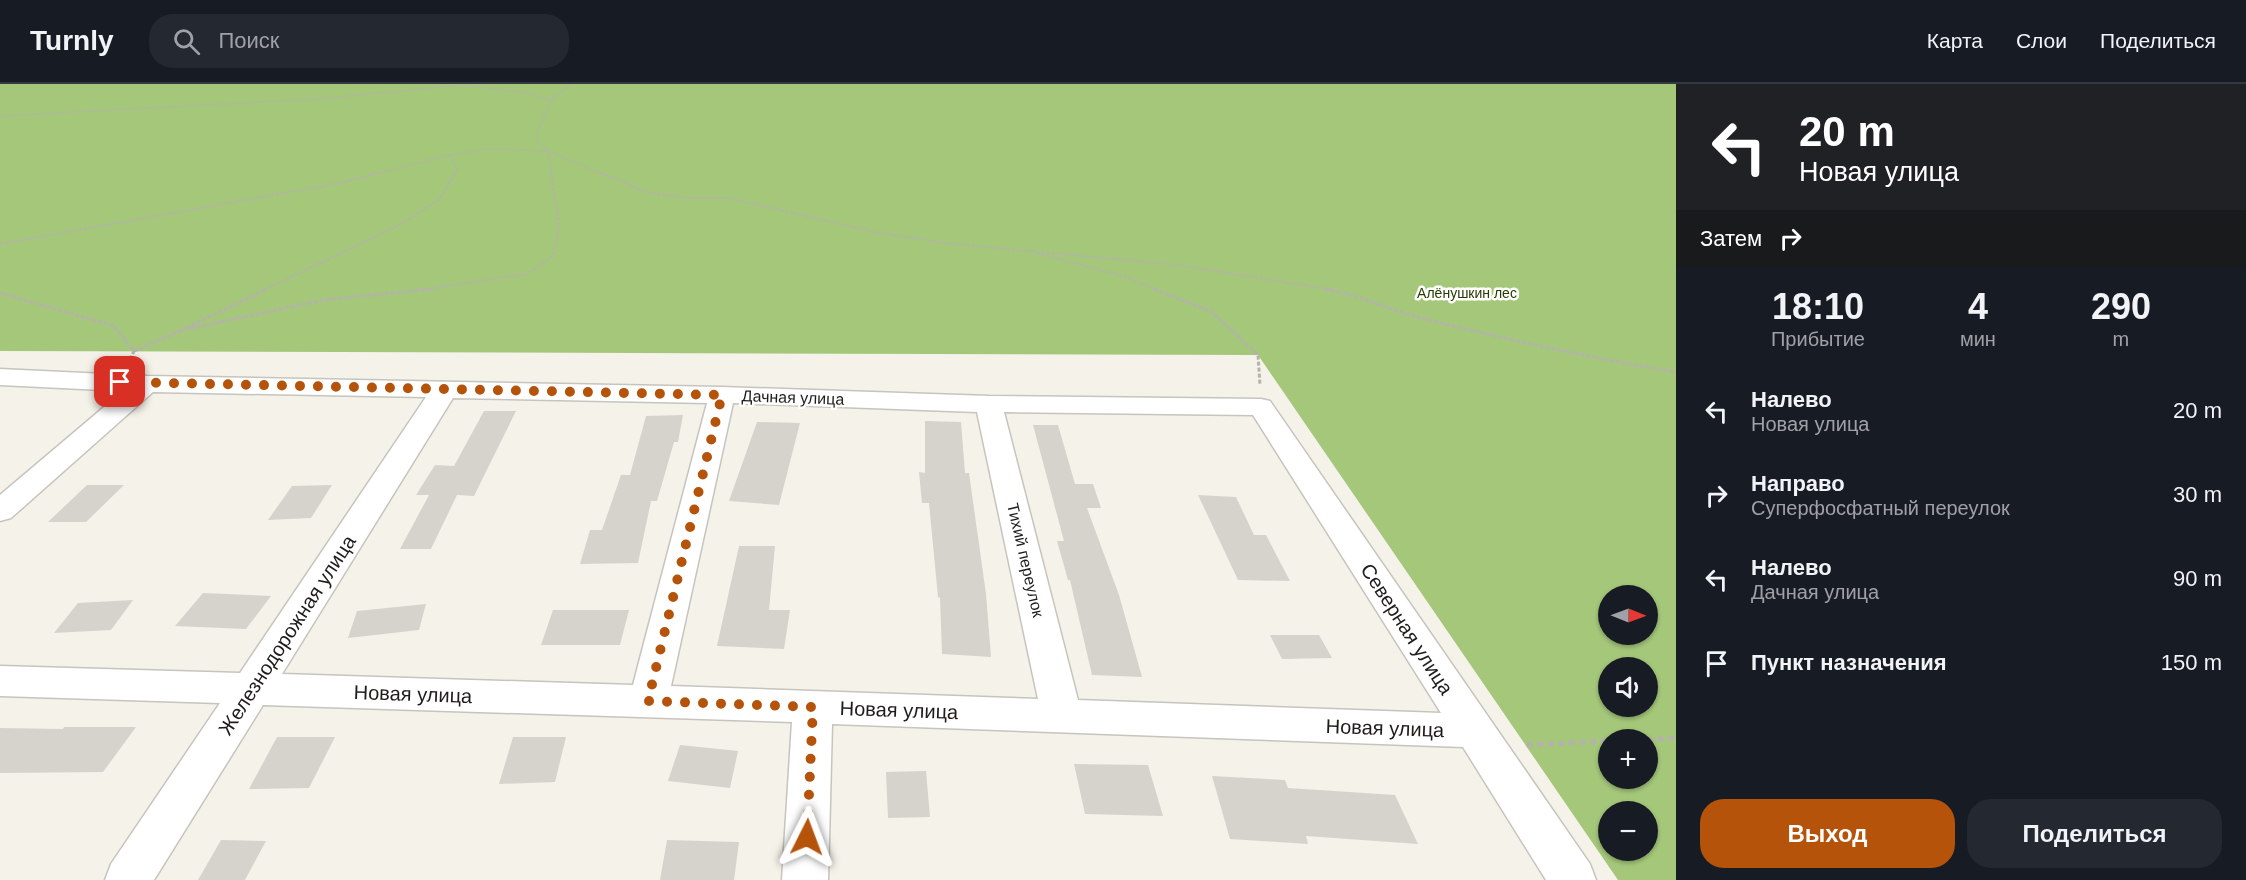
<!DOCTYPE html>
<html lang="ru">
<meta charset="utf-8">
<style>
body{margin:0;font-family:Helvetica,sans-serif;background:#242831;color:#f1f3f6;height:100vh;display:flex;flex-direction:column;font-size:22px;white-space:nowrap}
*{box-sizing:border-box;margin:0}
p{font-size:20px;color:#9ea1a6}
.icon{flex:none;width:33px;height:33px;fill:none;stroke:currentColor;stroke-width:2;stroke-linecap:round;stroke-linejoin:round}
.map{position:relative;flex:1;overflow:hidden}
.details{display:flex;flex-direction:column;background:#171b24;width:570px}
.details>*{flex:none}
.guide{background:#202124;color:#fff;overflow:hidden}
.needle{width:39px;rotate:91deg}
.fabs{position:absolute;left:1598px;top:501px;display:grid;gap:12px}
.fabs a{display:grid;place-items:center;width:60px;height:60px;border-radius:50%;background:#171b24;box-shadow:0 2px 4px #0004;font-size:30px}
.pin{position:absolute;display:grid;place-items:center;width:51px;height:51px;color:#fff;margin:-26px;border-radius:12px;box-shadow:0 3px 9px #0006}
.me{position:absolute;width:66px;margin:-33px;rotate:3deg;stroke-linejoin:round;filter:drop-shadow(0 0 4px #0008)}
.turn{display:flex;align-items:center;gap:21px;height:126px;padding:0 24px;font-size:27px}
.turn .icon{width:78px;height:78px;stroke-width:2.5}
.turn b{display:block;font-size:42px;line-height:51px}
.then{display:flex;align-items:center;height:57px;padding:0 24px;background:#0003;gap:12px;font-size:22px}
.eta{display:flex;justify-content:space-evenly;align-items:center;height:102px;text-align:center}
.eta b{font-size:36px;font-weight:600;line-height:42px}
.cta{display:flex;gap:12px;margin-top:auto;padding:12px 24px}
.cta a{flex:1;height:69px;border-radius:24px;background:#b45309;color:#fff;font-size:24px;font-weight:600;line-height:69px;text-align:center}
.cta a+a{background:#242831;color:#f1f3f6}
ul{padding:0;list-style:none}
li{display:flex;align-items:center;gap:18px;height:84px;padding:0 24px}
li div{flex:1}
li b{display:block;font-size:22px}
li em{font-style:normal}
header{display:flex;align-items:center;gap:36px;box-sizing:border-box;height:84px;padding:0 30px;background:#171b24;border-bottom:2px solid #363941}
header strong{font-size:28px}
nav{display:flex;gap:33px;margin-inline-start:auto;font-size:21px}
.search{width:420px;height:54px;background:#242831;display:flex;align-items:center;gap:15px;box-sizing:border-box;padding:0 21px;border-radius:24px;color:#9ea1a6;font-size:22px}
main{display:flex;flex:1;min-height:0}
.map>svg:first-child{display:block}
</style>
<header>
<strong>Turnly</strong>
<div class="search"><svg class="icon" aria-label="search" viewBox="0 0 24 24"><circle cx="10" cy="10" r="6"/><path d="M15 15l6 6"/></svg>Поиск</div>
<nav><a>Карта</a><a>Слои</a><a>Поделиться</a></nav>
</header>
<main>
<div class="map">
<svg width="1676" height="796" viewBox="0 0 1676 796">
<rect width="100%" height="100%" fill="#f5f2ea"/>
<path fill="#a4c77a" fill-rule="evenodd" d="M0,0H1676V796H1618L1258,271L0,267ZM1608,512H1647V550H1608ZM1608,584H1647V622H1608ZM1608,656H1647V694H1608ZM1608,728H1647V766H1608Z"/>
<path fill="#d6d3cc" d="M484,327H516L474,412L457,411L431,465H400L429,411H416L435,381L454,382Z
M683,331L678,358H674L657,417H651L638,479L580,480L590,446H602L621,391H630L646,332Z
M925,337L961,338L965,389H969L986,510L991,573L942,570L940,514L938,513L929,419H922L919,388L925,389Z
M757,338L800,339L779,421L729,417Z
M1033,341H1058L1075,400H1093L1101,424H1087L1119,511L1142,593L1092,591L1070,496H1068L1057,457H1064Z
M87,401H124L86,438H48Z
M332,401L311,434L268,436L292,402Z
M1198,411L1236,413L1254,451H1266L1290,497L1238,496Z
M739,462H775L769,526H790L784,565L717,562Z
M203,509L271,512L246,545L175,542Z
M133,516L111,546L54,549L78,519Z
M426,520L419,546L348,554L357,527Z
M553,526H629L620,561H541Z
M1270,551H1319L1332,574L1282,575Z
M64,643H136L103,688L0,689V644L63,645Z
M277,653H335L309,704L249,705Z
M513,653H566L555,698L499,700Z
M680,661L738,667L730,704L668,697Z
M1074,680L1148,681L1163,732L1085,730Z
M926,687L930,733L888,734L886,688Z
M1212,692L1285,696L1288,704L1395,711L1418,760L1306,752L1308,760L1230,755Z
M221,756L266,757L245,796H198Z
M667,756L739,758L734,796H660Z"/>
<g fill="none" stroke-linecap="round" stroke-linejoin="round">
<defs>
<path id="minor" d="M0,285L147,292L722,303L989,312L1261,315L1270,317L1590,780L1596,796H1546L1463,663L832,640L828,796H782L792,638L263,621L154,796H105L111,780L220,619L0,612V582L240,589L426,313L153,308L11,434L0,437V411L123,307L0,301ZM453,314L707,319L633,601L282,590ZM733,319L977,328L1038,615L671,602ZM1004,328L1253,331L1441,629L1078,616Z"/>
</defs>
<use href="#minor" stroke="#c6c4bc" stroke-width="3"/>
<path stroke="#b4b2ab" stroke-width="1.5" stroke-dasharray="2 1.5" stroke-linecap="butt" d="M470,2L523,8L551,16L571,0
M551,16L535,54L548,67L605,91
M0,32L318,15L473,0
M450,72L457,86L454,91
M373,91L444,72L486,65L548,67L552,91"/>
<path stroke="#b4b2ab" stroke-width="2" stroke-dasharray="3 2" stroke-linecap="butt" d="M601,89L647,108L686,114H728L879,149L954,160L1178,181L1333,206
M0,160L340,99L378,89
M1037,169L1122,192L1158,206
M264,206L397,142L439,116L455,89
M421,206L527,190L553,172L559,140L551,89"/>
<path stroke="#b4b2ab" stroke-width="3" stroke-dasharray="4 2" stroke-linecap="butt" d="M1154,205L1212,228L1258,271L1260,301
M1325,205C1358,211 1388,225 1421,234C1505,255 1590,274 1676,288
M0,209L114,242L134,267L129,277
M186,244L267,205
M179,247L323,216L432,205
M134,267L180,247"/>
<path stroke="#b4b2ab" stroke-width="5" stroke-dasharray="6 4.5" stroke-linecap="butt" d="M1647,656L1676,654
M1527,661L1608,657"/>
<use href="#minor" fill="#fff" fill-rule="evenodd"/>
</g>
<g fill="none" stroke-linecap="round" stroke-linejoin="round">
<path stroke="#b45309" stroke-width="10" stroke-dasharray="0 18" d="M120,298L722,311L648,617L813,623L807,753"/>
</g>
<g text-anchor="middle" stroke-width="5" stroke-linejoin="round" paint-order="stroke">
<g font-size="14" fill="#273c03" stroke="#fff">
<text x="1467" y="214">Алёнушкин лес</text>
</g>
<g font-size="16" fill="#1e1d1a" stroke="#fff">
<text transform="translate(793 313) rotate(2)" y="6">Дачная улица</text>
<text transform="translate(1026 476) rotate(77)" y="6">Тихий переулок</text>
</g>
<g font-size="20" fill="#1e1d1a" stroke="#fff">
<text transform="translate(1407 545) rotate(57)" y="7">Северная улица</text>
<text transform="translate(287 551) rotate(-57)" y="7">Железнодорожная улица</text>
<text transform="translate(413 610) rotate(2)" y="7">Новая улица</text>
<text transform="translate(899 626) rotate(2)" y="7">Новая улица</text>
<text transform="translate(1385 644) rotate(2)" y="7">Новая улица</text>
</g>
</g>
</svg>
<div class="fabs">
<a><svg class="needle" viewBox="-14 -14 28 28"><path d="M0-13l5 13h-10z" fill="#e53935"/><path d="M0 13l5-13h-10z" fill="#9ea1a6"/></svg></a>
<a><svg class="icon" aria-label="sound" viewBox="0 0 24 24"><path d="M4 9h4l5-4v14l-5-4H4zM17 9q2 3 0 6"/></svg></a>
<a>+</a>
<a>−</a>
</div>
<div class="pin" style="left:120px;top:298px;background:#d93025"><svg class="icon" aria-label="arrive" viewBox="0 0 24 24"><path d="M6 21V4h12l-3 4 3 4H6"/></svg></div>
<svg class="me" style="left:807px;top:753px" viewBox="-20 -20 40 40"><path d="M0-17L14 15 0 8-14 15z" fill="#b45309" stroke="#fff" stroke-width="4"/></svg>
</div>
<section class="details">
<div class="guide">
<div class="turn"><svg class="icon" aria-label="left" viewBox="0 0 24 24"><path d="M17 20v-9H6M10 6l-5 5 5 5"/></svg><div><b>20 m</b>Новая улица</div></div>
<div class="then">Затем<svg class="icon" aria-label="right" viewBox="0 0 24 24"><path d="M7 20v-9h11M14 6l5 5-5 5"/></svg></div>
</div>
<div class="eta">
<div><b>18:10</b><p>Прибытие</p></div>
<div><b>4</b><p>мин</p></div>
<div><b>290</b><p>m</p></div>
</div>
<ul>
<li><svg class="icon" aria-label="left" viewBox="0 0 24 24"><path d="M17 20v-9H6M10 6l-5 5 5 5"/></svg><div><b>Налево</b><p>Новая улица</p></div><em>20 m</em></li>
<li><svg class="icon" aria-label="right" viewBox="0 0 24 24"><path d="M7 20v-9h11M14 6l5 5-5 5"/></svg><div><b>Направо</b><p>Суперфосфатный переулок</p></div><em>30 m</em></li>
<li><svg class="icon" aria-label="left" viewBox="0 0 24 24"><path d="M17 20v-9H6M10 6l-5 5 5 5"/></svg><div><b>Налево</b><p>Дачная улица</p></div><em>90 m</em></li>
<li><svg class="icon" aria-label="arrive" viewBox="0 0 24 24"><path d="M6 21V4h12l-3 4 3 4H6"/></svg><div><b>Пункт назначения</b></div><em>150 m</em></li>
</ul>
<div class="cta"><a>Выход</a><a>Поделиться</a></div>
</section>
</main>
